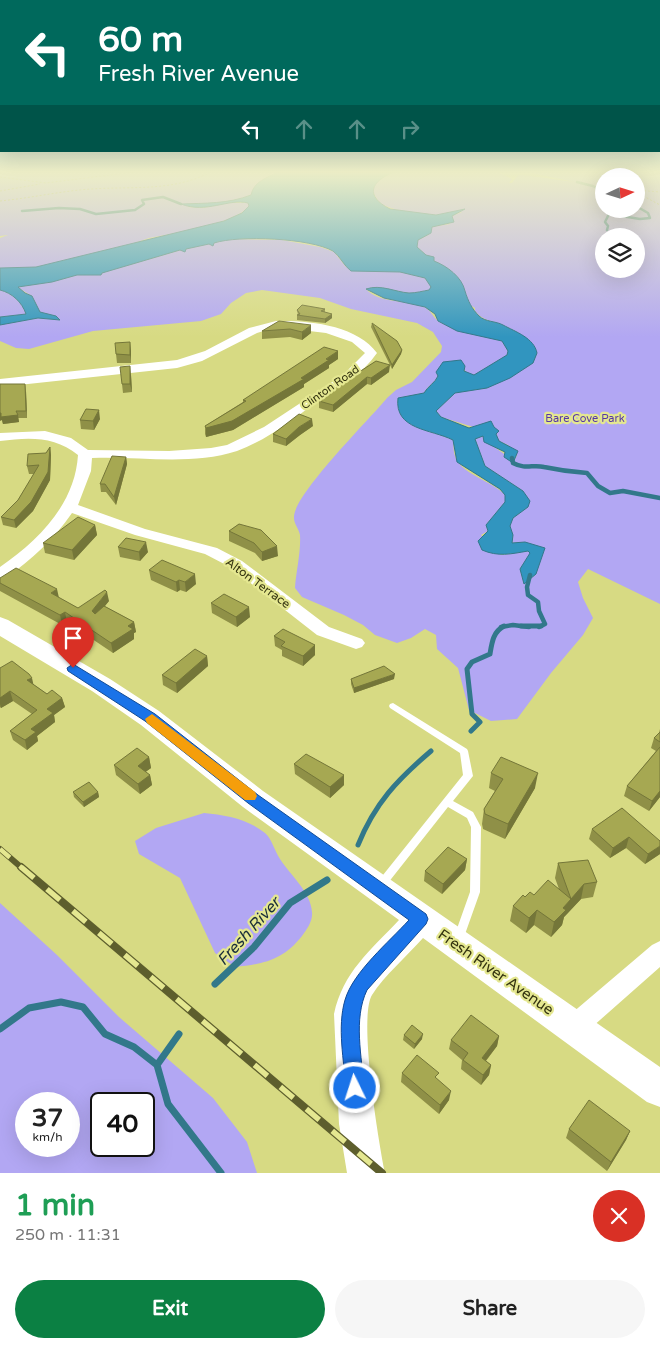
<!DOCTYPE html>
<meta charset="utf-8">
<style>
body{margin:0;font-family:"Varela Round",sans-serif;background:#f6f6f6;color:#222;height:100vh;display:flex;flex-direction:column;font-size:19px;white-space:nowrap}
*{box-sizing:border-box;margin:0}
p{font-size:16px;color:#767676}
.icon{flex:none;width:28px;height:28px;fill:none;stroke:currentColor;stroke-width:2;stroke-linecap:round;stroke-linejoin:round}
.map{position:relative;height:1173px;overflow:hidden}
.side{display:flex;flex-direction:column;background:#fff;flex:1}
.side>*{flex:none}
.hud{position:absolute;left:0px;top:0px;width:660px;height:152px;box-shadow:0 5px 20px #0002;background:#00695c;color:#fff;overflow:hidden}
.needle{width:32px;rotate:86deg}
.tools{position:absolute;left:595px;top:168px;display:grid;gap:10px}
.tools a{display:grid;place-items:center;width:50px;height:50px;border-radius:50%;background:#fff;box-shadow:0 5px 20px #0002;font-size:25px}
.speed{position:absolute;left:15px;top:1092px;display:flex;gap:10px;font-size:25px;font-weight:700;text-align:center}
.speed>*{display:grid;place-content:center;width:65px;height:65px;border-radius:50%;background:#fff;box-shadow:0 5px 20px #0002;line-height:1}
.speed small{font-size:12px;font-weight:400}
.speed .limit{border:2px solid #111;border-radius:8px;background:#fff;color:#111}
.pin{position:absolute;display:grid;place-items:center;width:42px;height:42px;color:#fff;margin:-51px -21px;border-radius:50% 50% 50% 0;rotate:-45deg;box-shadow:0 0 5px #0007}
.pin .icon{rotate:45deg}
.me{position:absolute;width:55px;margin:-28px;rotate:356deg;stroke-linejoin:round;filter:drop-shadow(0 0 4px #0008)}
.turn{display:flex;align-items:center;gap:18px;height:105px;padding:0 15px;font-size:22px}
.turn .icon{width:65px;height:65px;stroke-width:2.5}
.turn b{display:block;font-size:35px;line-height:42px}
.lanes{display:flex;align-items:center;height:48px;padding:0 15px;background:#0003;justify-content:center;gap:25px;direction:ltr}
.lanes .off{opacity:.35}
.round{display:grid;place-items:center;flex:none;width:52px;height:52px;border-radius:26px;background:#f6f6f6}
.summary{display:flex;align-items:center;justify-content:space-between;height:85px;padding:0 15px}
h1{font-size:30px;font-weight:800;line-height:38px;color:#1e9e55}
.primary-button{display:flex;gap:10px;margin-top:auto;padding:10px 15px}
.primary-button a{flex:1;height:58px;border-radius:30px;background:#0b8043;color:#fff;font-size:20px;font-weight:800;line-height:58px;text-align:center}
.primary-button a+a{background:#f6f6f6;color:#222}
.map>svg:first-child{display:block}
</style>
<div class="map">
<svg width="660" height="1173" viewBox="0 0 660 1173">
<rect width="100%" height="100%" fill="#d7da83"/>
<path fill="#b2a7f3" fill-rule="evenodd" d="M0,172H278L268,177L251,195L242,198L213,204L190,203L188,207L203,208L228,203H249V206C233,225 174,233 149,238C139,241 130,245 120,248C83,258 38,272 0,268V238L8,235L0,236Z
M395,172H498L512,179L509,183H512L518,175H524L574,182L528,172H660V604L588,569L578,582L583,598L593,618L583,635L551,673L517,719L491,721L469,710L458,668L437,649L436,635L425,629L411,638L397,643L375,635L363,625L344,615L302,597L295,588C296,571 301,553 300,535C299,529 294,524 294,518C292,496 370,419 387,398L396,390L412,382L441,352L442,346L433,332L417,323L351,309L320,298L262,290L246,293L231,303L221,314L201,321L93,331L29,349L16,348L0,341V325L38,318L59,320L56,316L40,312L32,296L17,287L52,282L77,275H101L102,273L181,250L185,251L186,249L230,239L282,240L320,247L334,252L346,267L400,272L425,278L431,287L430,290C423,291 416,293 410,293C395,292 380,284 366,289C378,303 404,300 420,305C433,310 432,318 440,322C460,333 480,334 502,341L508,351L507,355L474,375L468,374L463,368L443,365L437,372L438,376C435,383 428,385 424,393L398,398C394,429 432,430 453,440C454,445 453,451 455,456C459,473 494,482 505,495V502L486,525L488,531L481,535L501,555L528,551L531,553L520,569L524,584L536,574L538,564L525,542L512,543L513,535L510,526L513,518L528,507L523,491L485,466L475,439L483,436C491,448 503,450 513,463L517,455L508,445L499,441L496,434L441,417L436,411L455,393L487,388L521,370L533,363L537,353C528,339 518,331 502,325C491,320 483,321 475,311V308L470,305C458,282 459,272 434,261L433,257L426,255L417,247L418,240L428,235L431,227L450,224L452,216L462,212C455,210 447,214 439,215C426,215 383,211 377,199C374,193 371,190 374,184C378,177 388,175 395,172ZM604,176H636V209H604ZM604,236H636V269H604Z
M0,290C12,293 22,302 26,314L0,317Z
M204,813C225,815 248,819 265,833C272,839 275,852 280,859C290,875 311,892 312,912C313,921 307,929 302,936C283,960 264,964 235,967L215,953L180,878L139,854L135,841L156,828Z
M0,903L57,955L119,1017L213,1098L247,1142L257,1173H0ZM26,1104H69V1146H26ZM101,1104H144V1146H101Z"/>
<path fill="#3195bf" stroke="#32788a" d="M278,172H394C371,181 364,196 390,209L436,215L465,209L452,216L454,222L432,227L431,233L418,240L417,247L426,255L434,257V261C447,266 462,277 465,291C468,301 472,309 479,316C485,322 496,321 503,325C516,332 534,338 537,353L533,363L510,378L487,388L455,393L436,411L441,417L469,428L491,421L494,427L499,431L496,434L499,441L518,451L513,463L504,457L505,452L484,442L483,436L475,439L485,466L523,491L530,501L528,507L513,518L510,526L513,535L512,543L525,542L545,548L536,574L524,584L520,569L530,553L528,551C511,554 498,557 482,550L478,541L488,531L486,525L505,502V495L500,489L457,462L453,440C431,429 394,430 398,398L424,393C428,386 435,383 438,376L436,372L443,362L461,360L465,366L464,371L474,375L507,355L508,351L502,341L457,331L438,321L435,314L425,307L384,298L366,289C381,284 395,292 409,293C416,293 423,291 429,290L431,287L425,278L400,272L351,271C344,266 340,256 333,251C310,238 239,235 214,243L213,246L209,244L186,249L185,252L180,250L102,273L101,275H77L52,282L18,287L25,293L32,296L40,312L56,316L60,320L38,318L0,325V317L26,314C22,302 12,293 0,290V268L36,267L224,221L242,213L249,206L248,203C229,198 206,214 181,204C205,203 228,204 251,195C254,181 267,178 278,172Z"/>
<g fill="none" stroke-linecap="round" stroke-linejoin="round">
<path stroke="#32788a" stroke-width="2.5" d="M577,182L593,186L604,192
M22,211L59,208L80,209L96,214L135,210L144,204L142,200L163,197L181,204
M607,230L608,226L605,222L609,214L640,219L650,218L648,213L636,206"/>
<path stroke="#32788a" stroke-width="4.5" d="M512,458L513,463C526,470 533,464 544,467C558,470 572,472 587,473L598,486L610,493L623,491L660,498
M530,575L527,587L528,595L538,602L539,611L545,624L539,627
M501,627L513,625L529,627"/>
<path stroke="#32788a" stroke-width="5" d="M521,626H541
M471,731L480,722L472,714L467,669L472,662L490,654C492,642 493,632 504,626
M358,845C375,803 397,780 431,751"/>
<path stroke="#32788a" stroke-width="7" d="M215,984L254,947L290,903L327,880
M0,1029L29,1008L61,1002L83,1007L105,1034L134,1047L157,1065
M179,1034L157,1065L168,1104L221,1173"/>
<path stroke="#a3a55e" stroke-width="1" stroke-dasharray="2 2" stroke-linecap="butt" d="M595,172L604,177
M0,173L3,172
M0,177L46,183L134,172
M636,190L660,192
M0,191L40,184
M636,192L660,205
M0,201C31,198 61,191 91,189C133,186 172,192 211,172"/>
<path fill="#fff" fill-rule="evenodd" d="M393,703L467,749L468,751L473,776L453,801L473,812L481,827L480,892L464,937L463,940L459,942L455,940L454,937L470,892L471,827L467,818L448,807L384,888L380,889L376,888L375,885L463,775L460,753L390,708L389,706L390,704Z"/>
<path fill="#fff" fill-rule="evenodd" d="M276,321C308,320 357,325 377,353C362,375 340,387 318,401C292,420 267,440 237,451C190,466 140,456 92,458L91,471L78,505L145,529L217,548L242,561L329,627L362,639L365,643L362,647L356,649L317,635L230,567L205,554L135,535L72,513C54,539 32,559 6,578L0,579V567C39,540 75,504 78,455C55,436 29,437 0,441V433L45,431L71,438L88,450L169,451L211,448L227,445L264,427L343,375L365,353L352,342L326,333L276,327L257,333L202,361L177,368L0,387V379L177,360L205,351L249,328Z
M660,941V967L583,1035L574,1039L565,1035L562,1027L565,1019L652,945Z"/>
<path fill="#fff" fill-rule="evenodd" d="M0,617L8,620L110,679L159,711L263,791L660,1067V1107L647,1102L423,938C407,956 384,976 372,995C358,1018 379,1143 385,1173H347L339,1124L334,1014C343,972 370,951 399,920L243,807L141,725L92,691L0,636Z"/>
<defs>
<path id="rail-far1" d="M0,849L22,868"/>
<path id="rail" d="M21,867L382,1173"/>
</defs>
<use href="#rail-far1" stroke="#5d5e2d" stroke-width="6"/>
<use href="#rail" stroke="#5d5e2d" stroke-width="8"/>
<use href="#rail-far1" stroke="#e4e790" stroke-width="4.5" stroke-dasharray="13" stroke-linecap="butt"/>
<use href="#rail" stroke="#e4e790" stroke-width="5.5" stroke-dasharray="17" stroke-linecap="butt"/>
</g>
<path fill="#8f9047" d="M325,309V312L332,318L325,323L297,320V315H298L297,310Z
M279,321L311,333L302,340L290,337L262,339V331Z
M372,323L402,350L401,354L392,369L371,327Z
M130,342L131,363H117L116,354Z
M338,351V359L329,365V368L304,384V387L233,430L206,437L205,434V426L243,402V400Z
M376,361L389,372L371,385L367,384L333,412L319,408V401Z
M131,375L132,392L123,393L122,384Z
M26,391L27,418H18L19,422L3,424L2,420Z
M100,419L94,430L81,429L80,420Z
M313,426L300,435L286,446L273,442V434Z
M50,447L51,455L50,480L33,511L16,528L3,525L1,517L18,500L34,474H29L27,466L46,453Z
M126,457L127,464L116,505L106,492H101L100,484Z
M239,524L278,556L262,561L255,553L229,541V531Z
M95,525L97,535L74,560L45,553L43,543Z
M118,547L148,552L140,561L120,557Z
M149,570L196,584L186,592L180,590L177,592L151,580Z
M0,578L59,598L78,608L109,601L104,606L134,622L136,632L134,633V639L113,653L67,622L62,625L0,591Z
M211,603L250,617L237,627L212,613Z
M274,636L315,645V655L303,666L282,656V650L275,646Z
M207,656L208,666L177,693L163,685L162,675Z
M0,668L33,684L47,694L62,698L65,707L54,715L55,722L37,736L38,741L27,750L13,740L10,731L32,714L13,701L1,708L0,707Z
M351,679H394L354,693L351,684Z
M660,729V797L649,811L624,796L627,786L656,751L651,748L654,738L659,733Z
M149,757L151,768L145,772L150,775L152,785L140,794L116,775L114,765Z
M294,764L344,785L330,798L295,774Z
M491,773L535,788L505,839L483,829L482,824L484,809L495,791L489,788Z
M73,792H98L99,797L84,807L74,797Z
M622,808L660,854L645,864L626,848L610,858L589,839L592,829Z
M467,859L465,870L442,894L424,881L425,871Z
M558,863L597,882L593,897L581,899L564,917L562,925L551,937L534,925L526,933L510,921L513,906L525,897L559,889L555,878Z
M404,1035L422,1039L414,1049L403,1040Z
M499,1036L497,1046L486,1061L491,1065L489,1075L481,1085L461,1069L462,1060L449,1049L451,1040Z
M402,1073L438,1080L449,1100L439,1114L401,1082Z
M569,1129L630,1131L626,1140L607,1171L566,1138Z"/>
<path fill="#747639" d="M332,314V318L325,323V319Z
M311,325V333L302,340V332Z
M130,342L131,351V363L130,355Z
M402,350L401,354L392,369V365Z
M338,351V359L329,365V368L304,384V387L233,430L206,437V428L301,378Z
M390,365L389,372L371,385V378Z
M130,366L131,375L132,392L130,384Z
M367,377V384L333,412V405Z
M25,384L26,391L27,418L26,411Z
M99,410L100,419L94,430L93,421Z
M0,413L18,415L19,422L3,424L2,420L0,421Z
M312,419L313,426L300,435L286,446V439L299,427Z
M50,447L51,455L50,480L33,511L16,528L14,520Z
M126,457L127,464L116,505L114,497Z
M95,525L97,535L74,560L72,550Z
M146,542L148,552L140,561L139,552Z
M277,546L278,556L262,561V552Z
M195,574L196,584L186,592L185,582Z
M179,580L180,590L177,592L176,582Z
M57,589L59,598L51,593Z
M107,592L109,601L94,620L92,611Z
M249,607L250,617L237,627L236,617Z
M65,612L67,622L62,625L60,615Z
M134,622L136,632L134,633V639L113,653L111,643L128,626Z
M315,645V655L303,666V656Z
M207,656L208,666L177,693L176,683Z
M395,674L394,679L354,693V688Z
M32,678L34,687L27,680Z
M10,691L13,701L1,708L0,704V698Z
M62,698L65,707L54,715L55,722L37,736L38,741L27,750L25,740L31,729L47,709Z
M149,757L151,768L140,776L138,766Z
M538,773L535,788L505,839L508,824Z
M150,775L152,785L140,794L138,784Z
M344,775V785L330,798V787Z
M660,791V797L649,811L652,801Z
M98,792L99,797L84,807L83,802Z
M629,837L626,848L610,858L613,848Z
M660,846V854L645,864L648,854Z
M467,859L465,870L442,894L443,884Z
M584,884L581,899L567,914L571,899Z
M571,899L567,914L564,917L562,925L551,937L554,922L563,908Z
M537,910L534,925L526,933L529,918Z
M423,1034L422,1039L414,1049L415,1044Z
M499,1036L497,1046L480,1068L482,1058Z
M491,1065L489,1075L481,1085L483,1075Z
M451,1091L449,1100L439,1114L440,1105Z
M630,1131L626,1140L607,1171L611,1162Z"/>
<path fill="#a6a852" stroke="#747639" d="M302,305L325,309L321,311L332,314L325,319L297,315L300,314L297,310Z
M279,321L311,325L302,332L290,329L262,331Z
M372,323L397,341L402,350L392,365Z
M130,342V355L116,354L115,343Z
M324,347L338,351L326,359L329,360L301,378L304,379L232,421L206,428L205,426L246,401L243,400Z
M376,361L390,365L371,378L367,377L333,405L319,401L336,387Z
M130,366V384H122L120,367Z
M0,384H25L26,411H16L18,415L1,417V413H0Z
M86,409L99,410L93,421L80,420Z
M299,414L312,419L299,427L286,439L273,434Z
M50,447L48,472L31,502L14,520L1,517L18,500L39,465L27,466L28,454L46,453Z
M112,456L126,457L114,497L105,484H100Z
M78,517L95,525L72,550L43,543Z
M239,524L261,530L277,546L262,552L254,543L229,531Z
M126,538L146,542L139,552L118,547Z
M162,560L195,574L185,582L179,580L176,582L149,570Z
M16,568L57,589L51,593L78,608L105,590L107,592L92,611L95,614L104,606L134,622L128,626L133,629L111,643L65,612L60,615L0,583V578Z
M224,594L249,607L236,617L211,603Z
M283,629L315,645L303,656L281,646L285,642L274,636Z
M195,649L207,656L176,683L162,675Z
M12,661L29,674L32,678L27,680L47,694L52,690L62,698L47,709L53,713L31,729L36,732L25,740L10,731L37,710L10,691L0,698V668Z
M384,666L395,674L354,688L351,679Z
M660,732V742L654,738Z
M660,747V791L652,801L627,786Z
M137,748L149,757L138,766L150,775L138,784L114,765Z
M306,754L344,775L330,787L294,764Z
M501,757L538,773L508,824L485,814L484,809L503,779L491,773Z
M89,782L98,792L83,802L73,792Z
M622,808L660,841V846L648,854L629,837L613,848L592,829Z
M448,847L467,859L443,884L425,871Z
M588,860L597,882L584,884L571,899L558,863Z
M548,880L571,899L563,908L566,910L554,922L537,910L529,918L513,906L523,895L525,897L530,892L534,895Z
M471,1015L499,1036L482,1058L491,1065L483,1075L463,1060L468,1053L451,1040Z
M412,1025L423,1034L415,1044L404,1035Z
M417,1055L439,1073L435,1077L451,1091L440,1105L402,1073Z
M589,1100L630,1131L611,1162L569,1129Z"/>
<linearGradient id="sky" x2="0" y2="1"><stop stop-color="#5fa8d8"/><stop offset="0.51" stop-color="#edeec7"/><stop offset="1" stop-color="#edeec7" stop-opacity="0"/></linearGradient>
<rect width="660" height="337" fill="url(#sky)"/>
<path fill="#1a73e8" stroke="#114b97" d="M73,664L155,714L258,795L426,914L428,919L426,924L367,990C353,1019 362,1057 364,1088L361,1094L355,1097L348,1094L346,1088C344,1061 337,1027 345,1000C353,972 389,942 409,920L248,803L145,721L68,671L67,668Z"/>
<path fill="#f59e0b" d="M152,714L255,792L257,796L255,800H245L147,723L145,719Z"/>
<g text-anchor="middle" stroke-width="4.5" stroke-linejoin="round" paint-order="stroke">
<g font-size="11" fill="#343410" stroke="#e4e790">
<text transform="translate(330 387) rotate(-35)" y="4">Clinton Road</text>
</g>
<g font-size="11" fill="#5537a5" stroke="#e4e790">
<text x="585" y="422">Bare Cove Park</text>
</g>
<g font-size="12" fill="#343410" stroke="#e4e790">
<text transform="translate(258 583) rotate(36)" y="4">Alton Terrace</text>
</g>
<g font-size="15" fill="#343410" stroke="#e4e790">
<text transform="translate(496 972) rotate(35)" y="5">Fresh River Avenue</text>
</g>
<g font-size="16" font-style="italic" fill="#1a2f3a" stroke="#e4e790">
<text transform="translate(248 931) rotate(-48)" y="6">Fresh River</text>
</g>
</g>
</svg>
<div class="tools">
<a><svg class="needle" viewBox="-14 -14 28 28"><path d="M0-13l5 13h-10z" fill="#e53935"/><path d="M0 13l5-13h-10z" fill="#767676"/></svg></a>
<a><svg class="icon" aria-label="layers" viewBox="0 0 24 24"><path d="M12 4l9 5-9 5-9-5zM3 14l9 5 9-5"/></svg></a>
</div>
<div class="speed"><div>37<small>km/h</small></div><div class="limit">40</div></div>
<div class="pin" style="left:73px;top:668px;background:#d93025"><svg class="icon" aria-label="arrive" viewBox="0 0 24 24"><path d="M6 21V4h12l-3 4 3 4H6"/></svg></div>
<svg class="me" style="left:355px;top:1088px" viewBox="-20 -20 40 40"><circle r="17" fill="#1a73e8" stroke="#fff" stroke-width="3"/><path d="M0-11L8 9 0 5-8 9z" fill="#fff"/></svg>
<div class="hud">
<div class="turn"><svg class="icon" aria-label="left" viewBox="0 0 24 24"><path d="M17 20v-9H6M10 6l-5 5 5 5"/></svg><div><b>60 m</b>Fresh River Avenue</div></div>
<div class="lanes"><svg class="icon" aria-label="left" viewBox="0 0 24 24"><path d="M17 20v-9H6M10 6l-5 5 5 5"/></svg><svg class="icon off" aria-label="ahead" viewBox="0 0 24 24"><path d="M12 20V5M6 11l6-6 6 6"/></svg><svg class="icon off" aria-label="ahead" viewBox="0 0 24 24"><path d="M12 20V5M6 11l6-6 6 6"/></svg><svg class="icon off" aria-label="right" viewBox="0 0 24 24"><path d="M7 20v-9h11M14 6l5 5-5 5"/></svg></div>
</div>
</div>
<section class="side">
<div class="summary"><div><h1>1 min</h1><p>250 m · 11:31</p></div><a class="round" style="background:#d93025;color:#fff"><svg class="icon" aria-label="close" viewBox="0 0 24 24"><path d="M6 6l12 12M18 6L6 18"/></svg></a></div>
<div class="primary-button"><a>Exit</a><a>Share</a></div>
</section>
